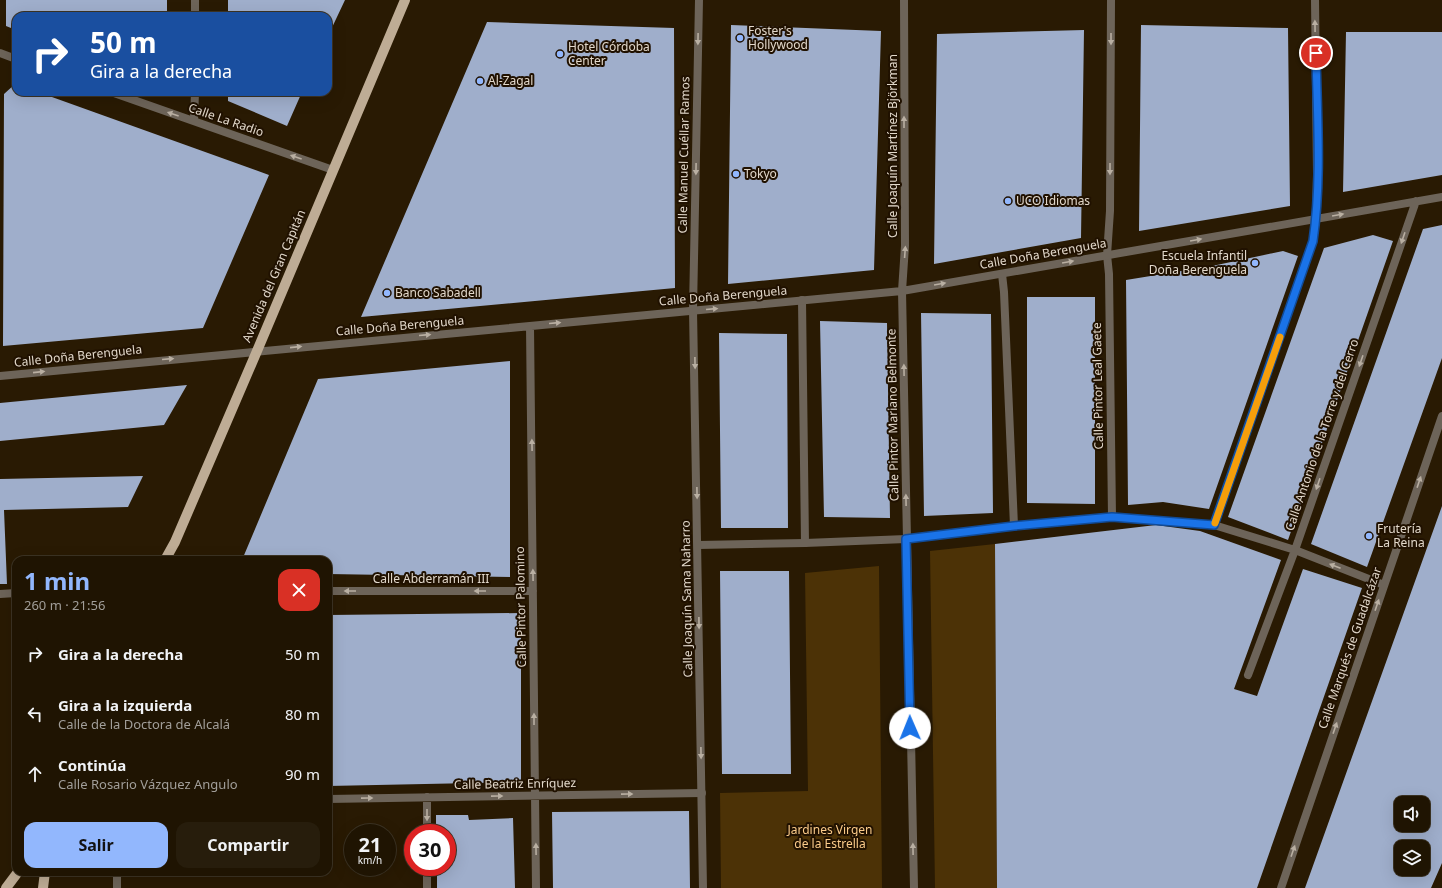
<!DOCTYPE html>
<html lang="es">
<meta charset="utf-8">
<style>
body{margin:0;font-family:"Noto Sans",sans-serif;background:#271d0c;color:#f1f3f6;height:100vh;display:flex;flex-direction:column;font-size:15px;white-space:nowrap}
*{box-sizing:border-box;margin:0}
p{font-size:13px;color:#a19e99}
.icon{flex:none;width:22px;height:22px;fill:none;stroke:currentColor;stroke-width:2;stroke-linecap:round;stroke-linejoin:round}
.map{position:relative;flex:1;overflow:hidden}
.drawer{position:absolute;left:12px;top:556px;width:320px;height:320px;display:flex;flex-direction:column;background:#1f1402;border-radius:12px;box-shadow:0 4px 16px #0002,0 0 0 1px #3c3324}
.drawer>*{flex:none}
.top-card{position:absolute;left:12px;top:12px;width:320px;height:84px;border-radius:12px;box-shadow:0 4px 16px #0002,0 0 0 1px #3c3324;background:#1a4fa0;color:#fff;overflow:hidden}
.buttons{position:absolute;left:1394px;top:796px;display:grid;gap:8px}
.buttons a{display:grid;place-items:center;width:36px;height:36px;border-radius:8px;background:#1f1402;box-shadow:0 4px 16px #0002,0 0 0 1px #3c3324;font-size:20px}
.speed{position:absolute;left:344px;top:824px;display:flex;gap:8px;font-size:20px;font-weight:700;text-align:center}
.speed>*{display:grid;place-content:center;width:52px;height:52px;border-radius:50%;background:#1f1402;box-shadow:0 4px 16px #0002,0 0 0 1px #3c3324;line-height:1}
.speed small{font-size:10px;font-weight:400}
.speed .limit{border:6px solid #d22;background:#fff;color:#111}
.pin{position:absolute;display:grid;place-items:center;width:34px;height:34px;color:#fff;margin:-17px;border:2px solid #fff;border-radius:50%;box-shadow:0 1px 4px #0007}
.me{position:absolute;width:44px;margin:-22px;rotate:359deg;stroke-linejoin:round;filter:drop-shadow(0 0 3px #0008)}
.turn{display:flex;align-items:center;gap:14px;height:84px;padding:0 12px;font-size:18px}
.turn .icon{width:52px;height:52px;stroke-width:2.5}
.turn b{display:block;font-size:28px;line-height:34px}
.round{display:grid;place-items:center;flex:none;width:42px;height:42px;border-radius:12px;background:#271d0c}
.head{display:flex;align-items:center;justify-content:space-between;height:68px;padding:0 12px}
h1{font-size:24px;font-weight:700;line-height:30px;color:#92b7fd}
.action{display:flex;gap:8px;margin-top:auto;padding:8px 12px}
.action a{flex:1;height:46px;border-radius:12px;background:#92b7fd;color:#111;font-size:16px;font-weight:700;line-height:46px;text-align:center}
.action a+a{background:#271d0c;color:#f1f3f6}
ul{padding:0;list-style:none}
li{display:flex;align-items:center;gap:12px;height:60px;padding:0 12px}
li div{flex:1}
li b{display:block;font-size:15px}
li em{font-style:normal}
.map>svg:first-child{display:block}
</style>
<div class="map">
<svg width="1442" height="888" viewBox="0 0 1442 888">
<rect width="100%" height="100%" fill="#291a03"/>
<path fill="#4c3206" d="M995,544L997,888H935L930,551Z
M879,566L882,888H721L720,793L808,791L805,573Z"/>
<path fill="#9faecb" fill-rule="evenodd" d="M6,0H167V16H16V30L6,26Z
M228,0H345L328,36V16H228Z
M487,22L674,28L675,288L361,317Z
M731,25L881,31L874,270L728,284Z
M1141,25L1288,28L1290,206L1139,231Z
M1084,30L1081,238L934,264L937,34Z
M1346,32H1442V175L1343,192Z
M15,84H16V92H38L269,175L203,328L3,346L4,94Z
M228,92H302L287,126L228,101Z
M1442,225V358L1367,567L1311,544L1423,229Z
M1373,235L1393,241L1288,540L1228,517L1324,248Z
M1283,251L1298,256L1209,509L1163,502L1128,505L1126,280L1212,266Z
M1027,297H1095V504L1027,503Z
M921,313L991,314L993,513L924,516Z
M820,321L887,323L890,518L824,517Z
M719,333L787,334L788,528H721Z
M510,361V577L328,574V560H242L318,379Z
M187,385L164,425L0,441V403Z
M143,476L128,507L4,510L7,584H0V479Z
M1442,506V863L1431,888H1305ZM1401,803H1423V825H1401ZM1401,847H1423V869H1401Z
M1156,525L1200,531L1281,560L1234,689L1257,696L1303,569L1362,588L1257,888H997L995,544Z
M720,571H789L791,774H722Z
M521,613V782L328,786V615Z
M689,811L690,888H553L552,812Z
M436,815H468L469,820L513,818L515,888H437V867H447V833H436Z"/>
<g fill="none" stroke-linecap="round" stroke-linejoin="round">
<path stroke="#6d6459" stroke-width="8" d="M1107,255L1109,274L1112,517
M1002,274L1004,292L1014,526
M802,300L805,543
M117,888V872"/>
<path stroke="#6d6459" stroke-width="8" d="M904,0L905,246L902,291L914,888
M195,16V0
M0,53L16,59
M111,92L333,170
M194,121L195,92
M1107,255L1110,211L1111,0
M530,326L536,888
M0,376L902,291L1442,197
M1214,525L1313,241L1316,219L1317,174L1315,0
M698,545L805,543L906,539L1014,526L1112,517L1214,525L1295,550L1384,585
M328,591H533
M0,594L16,593
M1248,675L1295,550L1416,201
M328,799L702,793
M427,833V797
M427,888V867
M1281,888L1442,416"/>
<path stroke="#6d6459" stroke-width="8" d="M699,0L693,310L703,888"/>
<path stroke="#beac95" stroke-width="10" d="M165,560L175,542L257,351L405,0
M6,888L18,872
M43,888L45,872"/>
</g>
<defs><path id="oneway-solid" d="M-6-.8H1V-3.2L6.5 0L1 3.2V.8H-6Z"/></defs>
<g fill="#b9afa2">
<use href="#oneway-solid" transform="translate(1315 26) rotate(-91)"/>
<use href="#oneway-solid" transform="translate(698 39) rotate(91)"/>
<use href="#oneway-solid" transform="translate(1111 39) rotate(90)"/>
<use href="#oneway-solid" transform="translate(173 114) rotate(-161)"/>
<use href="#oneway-solid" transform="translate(904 122) rotate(-90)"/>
<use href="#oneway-solid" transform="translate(296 157) rotate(-161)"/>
<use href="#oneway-solid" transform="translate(696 169) rotate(91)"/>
<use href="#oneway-solid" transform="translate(1110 169) rotate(90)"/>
<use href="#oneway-solid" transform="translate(1338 215) rotate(-10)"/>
<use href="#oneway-solid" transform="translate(1403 238) rotate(109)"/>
<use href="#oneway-solid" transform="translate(1196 240) rotate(-10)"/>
<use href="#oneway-solid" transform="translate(905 252) rotate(-86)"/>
<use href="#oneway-solid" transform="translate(1068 262) rotate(-10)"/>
<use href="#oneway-solid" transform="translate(940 284) rotate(-10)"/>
<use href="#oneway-solid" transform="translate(712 309) rotate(-5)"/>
<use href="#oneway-solid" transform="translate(555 323) rotate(-5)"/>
<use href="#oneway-solid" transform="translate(425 335) rotate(-5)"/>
<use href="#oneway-solid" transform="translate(296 347) rotate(-6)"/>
<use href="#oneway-solid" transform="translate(168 359) rotate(-5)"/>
<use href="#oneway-solid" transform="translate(1361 361) rotate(109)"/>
<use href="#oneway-solid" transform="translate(695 363) rotate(89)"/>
<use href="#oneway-solid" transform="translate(904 370) rotate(-91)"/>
<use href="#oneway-solid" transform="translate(39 372) rotate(-6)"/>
<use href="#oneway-solid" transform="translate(532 445) rotate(-91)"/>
<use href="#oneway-solid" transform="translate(1419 482) rotate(-71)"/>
<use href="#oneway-solid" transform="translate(1318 484) rotate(109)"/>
<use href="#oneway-solid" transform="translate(697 493) rotate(89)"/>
<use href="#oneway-solid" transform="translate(906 500) rotate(-91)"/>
<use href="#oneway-solid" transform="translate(1335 566) rotate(-159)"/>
<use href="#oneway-solid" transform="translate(533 575) rotate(-91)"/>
<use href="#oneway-solid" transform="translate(350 591) rotate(-180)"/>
<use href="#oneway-solid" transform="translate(480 591) rotate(-180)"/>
<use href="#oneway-solid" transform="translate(1377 605) rotate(-71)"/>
<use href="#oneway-solid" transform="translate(699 623) rotate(89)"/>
<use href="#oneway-solid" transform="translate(534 719) rotate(-90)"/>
<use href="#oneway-solid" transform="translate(1335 728) rotate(-71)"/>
<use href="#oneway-solid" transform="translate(701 753) rotate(89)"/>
<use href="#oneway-solid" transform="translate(627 794) rotate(-1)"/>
<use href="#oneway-solid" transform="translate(497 796) rotate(-1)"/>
<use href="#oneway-solid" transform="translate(367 798) rotate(-1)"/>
<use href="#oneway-solid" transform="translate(427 815) rotate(90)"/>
<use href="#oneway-solid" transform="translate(536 849) rotate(-91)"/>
<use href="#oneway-solid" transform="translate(913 849) rotate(-91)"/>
<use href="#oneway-solid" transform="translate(1293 851) rotate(-71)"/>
</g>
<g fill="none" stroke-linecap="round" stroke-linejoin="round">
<defs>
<path id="route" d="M910,728L906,539L1014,526L1112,517L1214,525L1313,241C1322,179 1317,115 1316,53"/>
</defs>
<use href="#route" stroke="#114b97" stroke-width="10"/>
<use href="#route" stroke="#1a73e8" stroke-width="7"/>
<path stroke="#f59e0b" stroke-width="7" d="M1215,523L1280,337"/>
</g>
<g fill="#92b7fd" stroke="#201100" stroke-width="1.5">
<circle cx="740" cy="38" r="4"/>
<circle cx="560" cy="54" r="4"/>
<circle cx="480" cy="81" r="4"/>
<circle cx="736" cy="174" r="4"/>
<circle cx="1008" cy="201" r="4"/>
<circle cx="1255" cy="263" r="4"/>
<circle cx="387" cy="293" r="4"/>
<circle cx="1369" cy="536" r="4"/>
</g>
<g text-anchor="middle" stroke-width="4" stroke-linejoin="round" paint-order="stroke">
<g font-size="12" fill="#e2d8ca" stroke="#201100" text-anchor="start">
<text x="748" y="35">Foster's<tspan x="748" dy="14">Hollywood</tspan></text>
<text x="568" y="51">Hotel Córdoba<tspan x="568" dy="14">Center</tspan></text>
<text x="488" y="85">Al-Zagal</text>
<text x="744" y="178">Tokyo</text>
<text x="1016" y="205">UCO Idiomas</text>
<text x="1247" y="260" text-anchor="end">Escuela Infantil<tspan x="1247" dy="14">Doña Berenguela</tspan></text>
<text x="395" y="297">Banco Sabadell</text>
<text x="1377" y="533">Frutería<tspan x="1377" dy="14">La Reina</tspan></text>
</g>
<g font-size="12" fill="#e2d8ca" stroke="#201100">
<text transform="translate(226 120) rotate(19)" y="4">Calle La Radio</text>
<text transform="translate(893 146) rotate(-90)" y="4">Calle Joaquín Martínez Björkman</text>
<text transform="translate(684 155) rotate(-89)" y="4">Calle Manuel Cuéllar Ramos</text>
<text transform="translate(1043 254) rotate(-10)" y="4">Calle Doña Berenguela</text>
<text transform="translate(274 276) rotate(-67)" y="4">Avenida del Gran Capitán</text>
<text transform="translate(723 296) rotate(-5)" y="4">Calle Doña Berenguela</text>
<text transform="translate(400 326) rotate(-5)" y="4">Calle Doña Berenguela</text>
<text transform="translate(78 356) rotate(-6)" y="4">Calle Doña Berenguela</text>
<text transform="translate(1098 386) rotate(-91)" y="4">Calle Pintor Leal Gaete</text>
<text transform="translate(893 415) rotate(-91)" y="4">Calle Pintor Mariano Belmonte</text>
<text transform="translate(1322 435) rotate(-71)" y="4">Calle Antonio de la Torre y del Cerro</text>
<text x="431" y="583">Calle Abderramán III</text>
<text transform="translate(687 599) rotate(-91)" y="4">Calle Joaquín Sama Naharro</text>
<text transform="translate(521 607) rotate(-91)" y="4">Calle Pintor Palomino</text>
<text transform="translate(1350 648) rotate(-71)" y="4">Calle Marqués de Guadalcázar</text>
<text transform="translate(515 784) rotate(-1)" y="4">Calle Beatriz Enríquez</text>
</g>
<g font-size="12" fill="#fbcb89" stroke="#201100">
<text x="830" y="834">Jardines Virgen<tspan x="830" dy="14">de la Estrella</tspan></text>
</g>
</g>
</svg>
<div class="buttons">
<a><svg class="icon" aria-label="sound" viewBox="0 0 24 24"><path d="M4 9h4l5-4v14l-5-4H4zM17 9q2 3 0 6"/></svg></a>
<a><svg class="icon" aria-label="layers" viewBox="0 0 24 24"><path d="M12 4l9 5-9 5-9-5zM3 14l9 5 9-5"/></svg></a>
</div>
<div class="speed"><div>21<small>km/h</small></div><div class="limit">30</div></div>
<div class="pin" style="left:1316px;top:53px;background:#d93025"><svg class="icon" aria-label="arrive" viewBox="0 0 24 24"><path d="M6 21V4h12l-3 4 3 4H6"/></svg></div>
<svg class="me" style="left:910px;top:728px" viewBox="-20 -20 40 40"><circle r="19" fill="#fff"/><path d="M0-13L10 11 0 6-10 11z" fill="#1a73e8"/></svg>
<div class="top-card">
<div class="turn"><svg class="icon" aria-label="right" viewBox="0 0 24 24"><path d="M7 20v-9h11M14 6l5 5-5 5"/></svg><div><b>50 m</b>Gira a la derecha</div></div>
</div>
<section class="drawer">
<div class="head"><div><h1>1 min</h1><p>260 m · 21:56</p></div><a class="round" style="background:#d93025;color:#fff"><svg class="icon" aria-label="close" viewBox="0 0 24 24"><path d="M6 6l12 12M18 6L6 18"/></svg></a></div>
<ul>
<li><svg class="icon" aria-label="right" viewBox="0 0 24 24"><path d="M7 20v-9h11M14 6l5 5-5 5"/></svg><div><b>Gira a la derecha</b></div><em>50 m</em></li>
<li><svg class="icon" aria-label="left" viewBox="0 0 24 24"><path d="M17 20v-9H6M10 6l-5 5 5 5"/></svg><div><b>Gira a la izquierda</b><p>Calle de la Doctora de Alcalá</p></div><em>80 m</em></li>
<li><svg class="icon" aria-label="ahead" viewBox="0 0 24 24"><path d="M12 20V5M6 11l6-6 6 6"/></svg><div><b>Continúa</b><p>Calle Rosario Vázquez Angulo</p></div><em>90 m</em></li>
</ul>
<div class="action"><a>Salir</a><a>Compartir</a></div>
</section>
</div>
